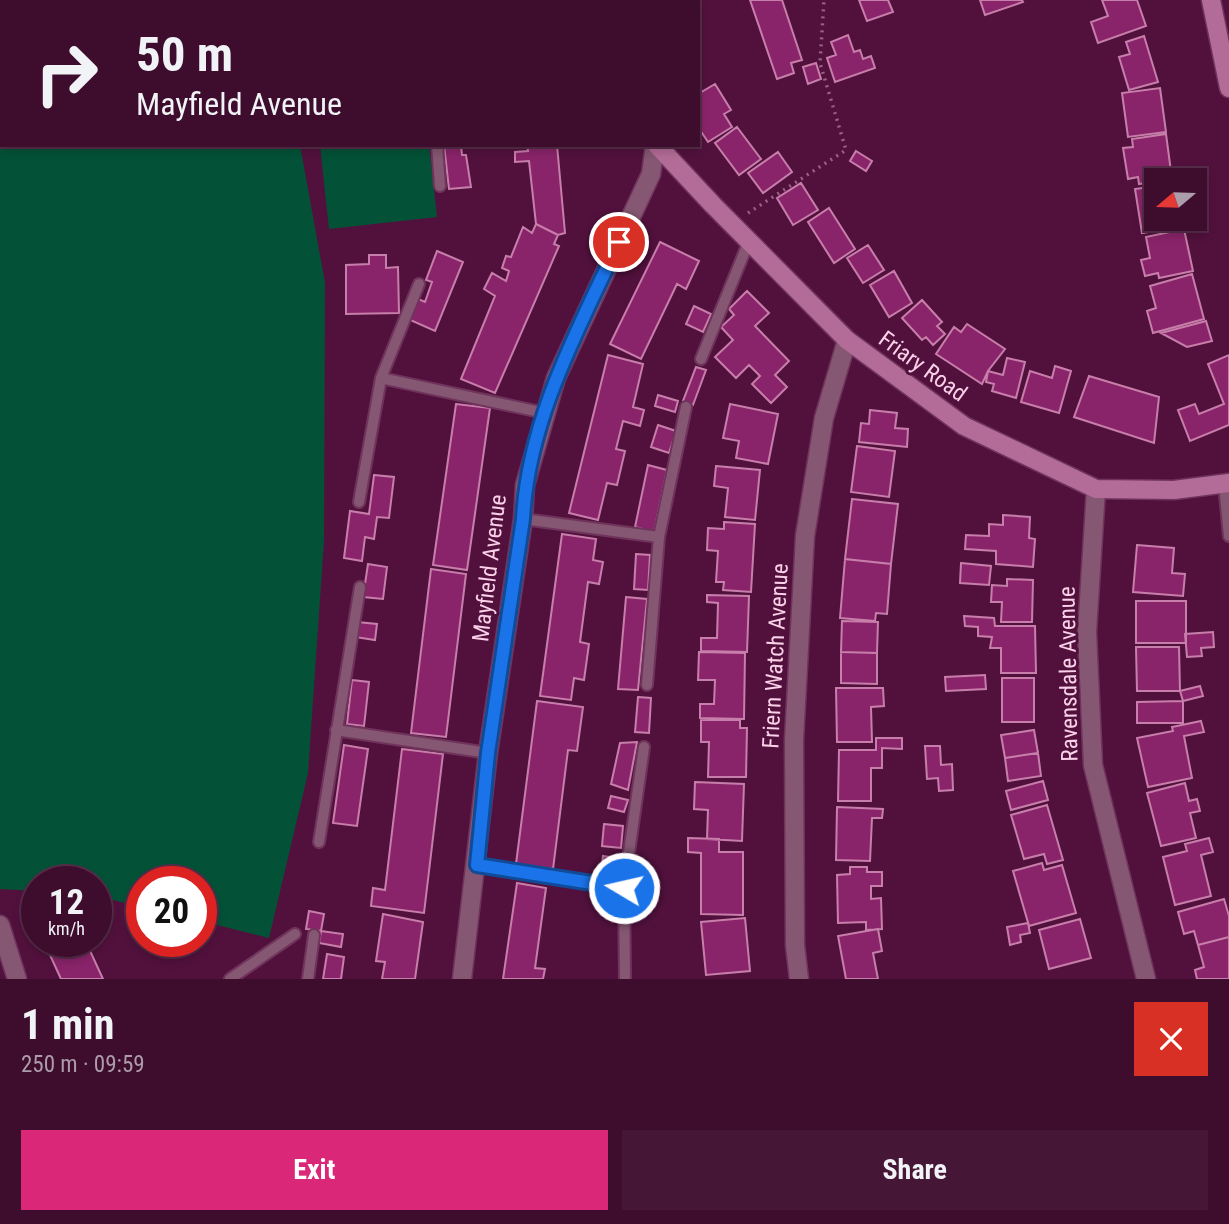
<!DOCTYPE html>
<meta charset="utf-8">
<style>
body{margin:0;font-family:"Roboto Condensed",sans-serif;background:#451636;color:#f1f3f6;height:100vh;display:flex;flex-direction:column;font-size:26px;white-space:nowrap}
*{box-sizing:border-box;margin:0}
p{font-size:23px;color:#ad9caa}
.icon{flex:none;width:38px;height:38px;fill:none;stroke:currentColor;stroke-width:2;stroke-linecap:round;stroke-linejoin:round}
.map{position:relative;height:979px;overflow:hidden}
.drawer{display:flex;flex-direction:column;background:#3e0d2e;flex:1}
.drawer>*{flex:none}
.top-card{position:absolute;left:0px;top:0px;width:700px;height:147px;box-shadow:0 4px 10px #0003,0 0 0 2px #572d4a;background:#3e0d2e;color:#f1f3f6;overflow:hidden}
.needle{width:46px;rotate:251deg}
.fabs{position:absolute;left:1144px;top:168px;display:grid;gap:14px}
.fabs a{display:grid;place-items:center;width:63px;height:63px;border-radius:0px;background:#3e0d2e;box-shadow:0 4px 10px #0003,0 0 0 2px #572d4a;font-size:35px}
.speed{position:absolute;left:21px;top:866px;display:flex;gap:14px;font-size:35px;font-weight:700;text-align:center}
.speed>*{display:grid;place-content:center;width:91px;height:91px;border-radius:50%;background:#3e0d2e;box-shadow:0 4px 10px #0003,0 0 0 2px #572d4a;line-height:1}
.speed small{font-size:18px;font-weight:400}
.speed .limit{border:10px solid #d22;background:#fff;color:#111}
.pin{position:absolute;display:grid;place-items:center;width:60px;height:60px;color:#fff;margin:-30px;border:4px solid #fff;border-radius:50%;box-shadow:0 2px 7px #0007}
.me{position:absolute;width:77px;margin:-38px;rotate:279deg;stroke-linejoin:round;filter:drop-shadow(0 0 5px #0008)}
.turn{display:flex;align-items:center;gap:24px;height:147px;padding:0 21px;font-size:32px}
.turn .icon{width:91px;height:91px;stroke-width:2.5}
.turn b{display:block;font-size:49px;line-height:60px}
.round{display:grid;place-items:center;flex:none;width:74px;height:74px;border-radius:0px;background:#451636}
.head{display:flex;align-items:center;justify-content:space-between;height:119px;padding:0 21px}
h1{font-size:42px;font-weight:700;line-height:52px}
.button{display:flex;gap:14px;margin-top:auto;padding:14px 21px}
.button a{flex:1;height:80px;border-radius:0px;background:#db2777;color:#fff;font-size:28px;font-weight:700;line-height:80px;text-align:center}
.button a+a{background:#451636;color:#f1f3f6}
.map>svg:first-child{display:block}
</style>
<div class="map">
<svg width="1229" height="979" viewBox="0 0 1229 979">
<rect width="100%" height="100%" fill="#52113d"/>
<path fill="#035238" d="M0,0H328L2,2V145H300L325,283L324,541L308,773L269,938L201,921V882H142V907L96,896V882H37V891L0,889Z
M320,145H429L437,217L329,229Z"/>
<path fill="#8a246a" stroke="#c87eaa" stroke-width="2" d="M750,0H782L802,60L791,63L794,73L777,79Z
M859,0H888L893,12L867,21Z
M980,0H1022L1023,2L985,15Z
M1102,0H1137L1146,26L1098,43L1091,22L1108,16Z
M848,35L854,52L860,50L863,59L871,56L875,68L835,82L827,58L836,55L831,42Z
M1144,36L1158,82L1129,90L1119,57L1130,54L1126,42Z
M816,63L821,79L808,84L803,67Z
M715,84L731,110L724,114L732,127L708,142L698,127V94Z
M1160,88L1166,132L1128,137L1122,93Z
M737,127L761,159L739,175L715,143Z
M1166,134L1172,179L1139,184L1138,177L1128,179L1123,148L1133,147L1132,139Z
M444,145H461L462,155H466L471,187L449,189Z
M527,145H557L565,233L558,235L536,224L529,161L515,162V152L528,151Z
M856,151L872,161L866,171L850,161Z
M778,152L792,172L763,193L748,173Z
M801,183L818,210L793,225L777,198Z
M1157,186V219H1182L1184,226L1142,233L1135,189Z
M829,208L855,249L834,263L808,222Z
M536,224L558,235L554,244L559,246L495,393L461,379L495,296L484,289L492,273L506,281L509,271L502,268L506,256L511,257L523,227L532,233Z
M1184,229L1193,271L1159,278L1158,273L1145,276L1141,260L1150,258L1146,237Z
M660,242L699,261L686,289L677,284L641,359L610,344Z
M868,245L884,270L863,283L847,258Z
M437,251L463,262L435,331L408,319L416,298L425,302L432,282L426,280Z
M369,255H386V268L398,267L399,313L346,314V265L369,264Z
M894,271L912,303L889,317L870,285Z
M1192,274L1204,319L1153,333L1147,311L1156,308L1150,286Z
M747,291L769,313L755,326L789,361L775,375L787,387L771,403L752,384L760,376L749,365L736,378L715,357L733,340L721,327L734,315L729,309Z
M922,300L942,322L937,326L945,334L933,345L926,337L922,340L902,318Z
M694,306L711,314L703,332L686,324Z
M1206,321L1212,341L1187,347L1161,333Z
M967,324L1005,349L988,371L982,384L936,354L954,327L961,332Z
M608,355L643,364L633,407L644,410L640,426L623,421L616,449L625,451L617,485L607,483L598,520L569,513Z
M1229,355V425L1190,441L1178,410L1195,404L1199,414L1224,404L1208,364Z
M1007,358L1025,362L1016,398L992,391L994,384L986,382L988,371L1003,375Z
M1055,366L1071,371L1059,413L1021,402L1030,371L1052,378Z
M696,367L706,370L693,405L683,401Z
M1089,376L1159,397L1154,443L1074,417Z
M658,395L678,401L675,412L655,406Z
M456,404L490,408L467,570L433,565Z
M730,404L778,414L768,464L736,458L739,441L723,438Z
M870,410L897,413L895,428L908,429L907,447L859,442L861,423L869,424Z
M658,425L676,431L669,453L651,447Z
M857,446L895,451L889,497L851,492Z
M648,465L667,470L654,532L635,527Z
M716,466L760,470L755,520L725,517L728,488L714,486Z
M374,475L394,477L389,518L377,517L374,539L365,537L362,561L344,558L350,511L369,514Z
M852,499L898,504L891,564L845,559Z
M1003,515L1030,517L1029,538L1035,539L1033,567L996,564V551L965,549L966,535L989,536V524L1003,525Z
M724,522L755,524L751,592L723,590L724,582H716L718,551L707,550L708,528L724,529Z
M562,534L596,539L593,560L603,562L599,584L588,582L580,642L589,644L584,680L574,678L571,700L540,696Z
M1137,545L1174,548L1172,573L1185,574L1183,596L1133,592Z
M636,554L650,555L648,590L634,589Z
M845,559L891,564L887,614L876,613L875,621L840,618Z
M961,563L991,566L989,585L960,583Z
M368,564L387,567L383,599L363,597Z
M431,569L466,574L446,737L411,733Z
M1007,579L1033,580L1032,622H1001L1002,602H991L992,585L1007,586Z
M707,595L749,596L747,652L701,651V638H717L718,603L707,602Z
M626,597L647,599L638,690L618,689Z
M1136,601H1186V643H1136Z
M964,616L994,618L995,626H1035L1036,673H1001V648H990L992,637L978,636V627L965,626Z
M842,621L878,622L877,653L841,652Z
M357,622L377,624L375,640L355,637Z
M1213,632L1214,647L1201,648L1202,656L1187,657L1185,634Z
M1136,647H1179L1180,691H1137Z
M699,652L745,653L744,719L700,718V704H714L715,680H698Z
M841,652L877,653V684L841,683Z
M985,675L986,689L946,691L945,677Z
M1002,678H1034V722H1002Z
M352,680L369,682L364,726L347,724Z
M1200,686L1203,696L1183,701L1180,691Z
M836,688H883L884,706L871,707L872,742H837Z
M638,697L651,698L649,733L635,732Z
M537,701L583,707L577,751L568,750L553,869L516,864Z
M1183,701V723H1137V702Z
M701,720H740V728H747L746,777H708L709,742H701Z
M1201,721L1204,732L1184,736L1192,778L1148,787L1137,738L1173,731L1172,727Z
M1034,730L1038,753L1005,758L1001,735Z
M876,738H902V749L882,748V768H871V801H838L839,750H876Z
M637,742L628,790L611,784L620,743Z
M344,745L368,749L357,826L333,823Z
M925,746H940L941,765L952,764L953,790L939,791L938,778L927,779Z
M402,749L443,754L424,913L371,906L373,888L385,890Z
M1038,753L1041,776L1008,781L1005,758Z
M1043,781L1048,800L1011,810L1006,791Z
M695,782L744,784L742,841L707,839L708,810L694,809Z
M1185,783L1189,801L1197,799L1200,811L1190,813L1196,838L1161,846L1147,793Z
M611,796L628,800L624,812L608,808Z
M1047,805L1063,860L1047,864L1044,854L1024,859L1011,815Z
M837,807L883,809L882,818H872L870,861L836,860Z
M604,824L623,826L621,848L602,846Z
M688,838L719,839V852H743V915L701,914V853L688,852Z
M1209,838L1213,852L1201,855L1211,896L1175,905L1163,857L1187,851L1185,844Z
M603,856L618,858L616,875L601,874Z
M1042,863L1044,870L1062,865L1076,913L1029,926L1013,871Z
M850,867H867V872H882V886H871V899L881,898L882,929L866,930V922L838,923L837,875L850,874Z
M517,883L546,888L535,968L545,969L543,979H503Z
M1224,899L1229,916V937L1198,945L1194,931L1184,934L1178,912Z
M309,911L324,914L321,931L306,929Z
M383,914L423,922L415,979H382L385,962L376,961Z
M745,918L750,971L706,975L701,922Z
M1080,919L1091,958L1049,969L1039,930Z
M1028,923L1030,933L1020,935L1021,942L1010,945L1007,927Z
M878,929L882,951L873,953L878,979H846L838,936Z
M321,931L343,934L341,947L319,943Z
M1229,937V979H1197L1195,970L1204,967L1198,945Z
M44,942H86L103,979H61Z
M327,954L344,957L341,979H323Z"/>
<g fill="none" stroke-linecap="round" stroke-linejoin="round">
<defs>
<path id="lane" d="M437,145L440,186
M701,359L749,241
M381,378L545,413
M1224,484L1229,536
M359,502L381,378L419,284
M523,519L659,537
M647,685L659,537L686,407
M336,730L488,753
M319,842L360,587
M477,865L624,888
M230,979L295,934
M308,979L314,935
M625,979L624,888L644,747"/>
<path id="street" d="M1096,489L1087,632L1093,765L1146,979
M0,925L17,979
M462,979L488,753L523,519L525,485L556,378L651,174L655,145
M799,979L795,945L794,740L805,536L824,418L847,340"/>
<path id="secondary" d="M567,0L568,2
M1211,0L1229,88
M657,145L713,205L847,340L964,426L1096,489L1174,490L1229,483"/>
</defs>
<use href="#lane" stroke="#70345c" stroke-width="14"/>
<use href="#street" stroke="#70345c" stroke-width="21"/>
<use href="#secondary" stroke="#70345c" stroke-width="21"/>
<path stroke="#986185" stroke-width="3.5" stroke-dasharray="2 5" stroke-linecap="butt" d="M748,213L846,150L820,63L824,0"/>
<use href="#lane" stroke="#855772" stroke-width="10"/>
<use href="#street" stroke="#855772" stroke-width="18"/>
<use href="#secondary" stroke="#b36c97" stroke-width="18"/>
</g>
<g fill="none" stroke-linecap="round" stroke-linejoin="round">
<defs>
<path id="route" d="M619,242C578,330 528,420 523,519L488,753L477,865L624,888"/>
</defs>
<use href="#route" stroke="#114b97" stroke-width="18"/>
<use href="#route" stroke="#1a73e8" stroke-width="12"/>
</g>
<g text-anchor="middle" stroke-width="6" stroke-linejoin="round" paint-order="stroke">
<g font-size="23" fill="#fad1e8" stroke="#52113d">
<text transform="translate(923 366) rotate(36)" y="8">Friary Road</text>
<text transform="translate(489 568) rotate(-83)" y="8">Mayfield Avenue</text>
<text transform="translate(775 656) rotate(-87)" y="8">Friern Watch Avenue</text>
<text transform="translate(1068 674) rotate(-91)" y="8">Ravensdale Avenue</text>
</g>
</g>
</svg>
<div class="fabs">
<a><svg class="needle" viewBox="-14 -14 28 28"><path d="M0-13l5 13h-10z" fill="#e53935"/><path d="M0 13l5-13h-10z" fill="#ad9caa"/></svg></a>
</div>
<div class="speed"><div>12<small>km/h</small></div><div class="limit">20</div></div>
<div class="pin" style="left:619px;top:242px;background:#d93025"><svg class="icon" aria-label="arrive" viewBox="0 0 24 24"><path d="M6 21V4h12l-3 4 3 4H6"/></svg></div>
<svg class="me" style="left:624px;top:888px" viewBox="-20 -20 40 40"><circle r="17" fill="#1a73e8" stroke="#fff" stroke-width="3"/><path d="M0-11L8 9 0 5-8 9z" fill="#fff"/></svg>
<div class="top-card">
<div class="turn"><svg class="icon" aria-label="right" viewBox="0 0 24 24"><path d="M7 20v-9h11M14 6l5 5-5 5"/></svg><div><b>50 m</b>Mayfield Avenue</div></div>
</div>
</div>
<section class="drawer">
<div class="head"><div><h1>1 min</h1><p>250 m · 09:59</p></div><a class="round" style="background:#d93025;color:#fff"><svg class="icon" aria-label="close" viewBox="0 0 24 24"><path d="M6 6l12 12M18 6L6 18"/></svg></a></div>
<div class="button"><a>Exit</a><a>Share</a></div>
</section>
